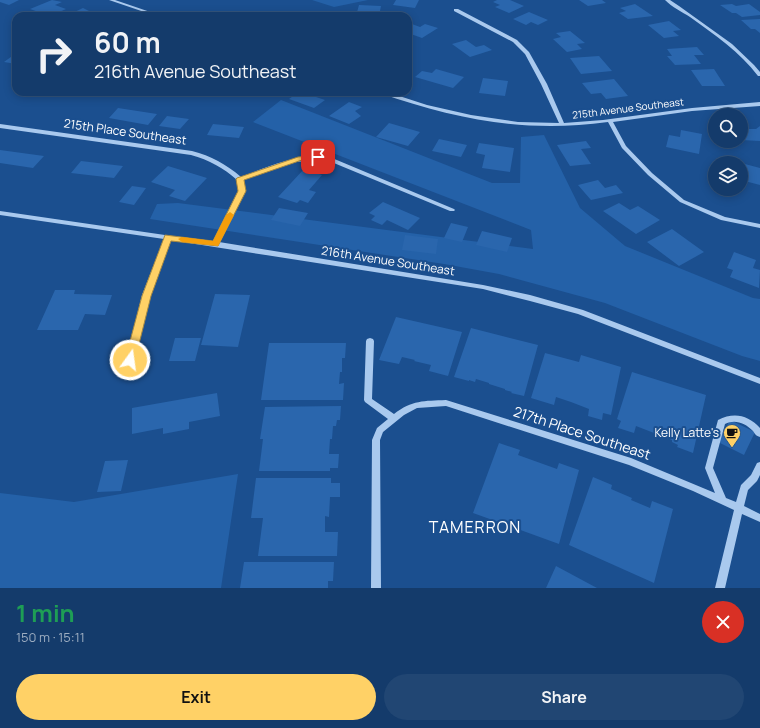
<!DOCTYPE html>
<meta charset="utf-8">
<style>
body{margin:0;font-family:Manrope,sans-serif;background:#214673;color:#f1f3f6;height:100vh;display:flex;flex-direction:column;font-size:15px;white-space:nowrap}
*{box-sizing:border-box;margin:0}
p{font-size:13px;color:#9dadc1}
.icon{flex:none;width:22px;height:22px;fill:none;stroke:currentColor;stroke-width:2;stroke-linecap:round;stroke-linejoin:round}
.map{position:relative;height:588px;overflow:hidden}
.drawer{display:flex;flex-direction:column;background:#143b6b;flex:1}
.drawer>*{flex:none}
.guide{position:absolute;left:12px;top:12px;width:400px;height:84px;border-radius:12px;box-shadow:0 2px 10px #0003,0 0 0 1px #33557e;background:#143b6b;color:#f1f3f6;overflow:hidden}
.tools{position:absolute;left:708px;top:108px;display:grid;gap:8px}
.tools a{display:grid;place-items:center;width:40px;height:40px;border-radius:50%;background:#143b6b;box-shadow:0 2px 10px #0003,0 0 0 1px #33557e;font-size:20px}
.pin{position:absolute;display:grid;place-items:center;width:34px;height:34px;color:#fff;margin:-17px;border-radius:8px;box-shadow:0 2px 6px #0006}
.me{position:absolute;width:44px;margin:-22px;rotate:14deg;stroke-linejoin:round;filter:drop-shadow(0 0 3px #0008)}
.turn{display:flex;align-items:center;gap:14px;height:84px;padding:0 16px;font-size:18px}
.turn .icon{width:52px;height:52px;stroke-width:2.5}
.turn b{display:block;font-size:28px;line-height:34px}
.round{display:grid;place-items:center;flex:none;width:42px;height:42px;border-radius:21px;background:#214673}
.overview{display:flex;align-items:center;justify-content:space-between;height:68px;padding:0 16px}
h1{font-size:24px;font-weight:700;line-height:30px;color:#1e9e55}
.cta{display:flex;gap:8px;margin-top:auto;padding:8px 16px}
.cta a{flex:1;height:46px;border-radius:24px;background:#ffd166;color:#111;font-size:16px;font-weight:700;line-height:46px;text-align:center}
.cta a+a{background:#214673;color:#f1f3f6}
.map>svg:first-child{display:block}
</style>
<div class="map">
<svg width="760" height="588" viewBox="0 0 760 588">
<rect width="100%" height="100%" fill="#1b4f8f"/>
<path fill="#2461a8" d="M312,0H368L334,7Z
M281,100L492,183H520L521,137L544,135L580,208L625,246L753,298L760,299V361L742,356L605,303L499,274L444,264L150,219L157,204L178,203L533,249L531,230L253,122Z
M238,474L221,588H0V493L74,502Z"/>
<path fill="#2a66ad" d="M0,0H19L9,5L0,2Z
M52,0L62,2L55,5L66,9L50,16L30,9Z
M396,0H419L415,8L393,5Z
M497,0H510L524,6L509,13L495,7L500,5L493,2Z
M579,0H602L606,3L588,6Z
M635,4L653,16L628,19L619,13L626,11L620,8Z
M732,4L736,6L749,4L760,12V15L742,17L736,13H732L720,5Z
M359,5L381,6L379,16H356Z
M83,8L91,12L81,16H66Z
M257,11L273,16H248Z
M529,12L548,20L538,25L531,22L526,25L513,19Z
M760,19V33L755,29H751L741,20Z
M669,21L681,30L673,31L679,36L664,38L648,25Z
M412,24L420,27L425,24L438,28L422,38L408,33V27Z
M570,31L585,43L577,44L582,49L567,52L553,39L561,37L556,33Z
M466,40L476,47L484,45L492,50L470,57L452,44Z
M697,47L704,55H694L701,64L675,65L667,56H672L667,49Z
M15,54L16,55V64L4,62Z
M599,56L612,71L581,74L570,58Z
M436,69L464,77L453,88L415,77L422,71L432,73Z
M714,69L725,86H702L691,70Z
M483,78L508,81L505,96L479,93Z
M614,79L628,96L606,99L601,93L591,94L582,83Z
M299,92H318L321,93L316,97L325,100L314,108L289,99Z
M349,102L362,107L355,111L361,116L349,124L329,116Z
M118,108L157,114L148,125L109,118Z
M167,116L189,119L180,129L159,126Z
M389,123L420,132L408,146L376,137Z
M213,124L244,127L239,138L207,135Z
M760,126V141L741,140V129H756Z
M681,130L702,134L699,154L666,147L669,135L680,137Z
M439,139L467,145L461,157L432,151Z
M586,141L591,148L581,149L591,164L570,166L557,145Z
M479,143L514,148L510,172L482,168L485,155L476,153Z
M0,150L44,156L33,168L0,163Z
M81,161L123,166L114,178L71,173Z
M741,163L760,168V185L741,180Z
M168,166L207,178L185,201L169,196L175,190L151,182Z
M304,169L322,175L309,190L316,192L308,203L300,200L297,203L278,197Z
M598,180L605,188L616,185L623,193L591,200L578,185Z
M132,186L146,188L134,205L119,202Z
M383,202L420,218L408,230L387,220L382,225L371,220L375,216L369,213Z
M619,203L630,210L638,206L660,220L636,234L603,211Z
M279,208L308,213L300,226L271,220Z
M451,223L468,227L462,242L444,238Z
M672,229L704,252L679,266L647,242Z
M482,231L512,238L507,252L476,245Z
M405,235L438,239L436,254L402,250Z
M734,252L756,260L753,268L760,270L759,288L730,277L733,270L727,268Z
M55,290H75L74,294L112,295L105,315L85,314L78,330H37Z
M215,294L250,295L238,347L201,345Z
M396,317L462,332L448,376L429,371L431,365L414,361L415,360L402,357L399,364L379,360Z
M471,328L538,345L524,396L511,393L512,392L505,390V389L489,384V383L476,379L475,382L469,380V381L454,377Z
M175,338H201L195,361H169Z
M269,343H346L345,358H342V372H340L339,384L344,383L343,400H261Z
M545,353L579,362L581,355L621,367L611,415L603,413L602,420L588,416L589,409L571,402L556,397L554,405L531,398Z
M632,372L706,395L693,453L677,447L678,445L672,442V440L636,426L634,433L618,428L621,421L617,419Z
M217,393L220,416L189,422V429L163,434V428L132,434V408Z
M341,406L340,420H337L336,426H333L332,439H330L329,454H339L338,468H330V471H259L263,439H260L265,407Z
M730,420L755,432L744,455L718,442Z
M499,443L520,450L518,455L557,469L559,463L579,470L559,544L473,513Z
M128,460L121,491L97,492L105,461Z
M593,477L612,485L611,489L632,498L631,500L650,508L652,501L673,509L654,583L569,545Z
M256,478H331V483H340V497H330L329,517L325,516V532H338L337,556H258L263,518H251Z
M244,562H334L333,581H328V588H240Z
M556,566L597,588H546Z"/>
<g fill="none" stroke-linecap="round" stroke-linejoin="round">
<path fill="#a9c9ee" fill-rule="evenodd" d="M109,0H115L162,16H156Z
M665,0H670L679,6L732,44L754,65L760,72V76H758C740,52 715,35 690,17C682,12 672,7 665,0Z
M454,9H458L517,40L529,52L547,84L564,123L603,120L692,108L760,102V106L692,111L613,122L626,146L652,173L684,200L725,217L760,224V228L721,220L680,202L648,175L622,148L608,122C526,133 457,120 380,93L379,92H387L427,105L471,115L518,122L559,123L541,84L525,54L513,42L454,11Z
M0,124L192,151C211,156 226,164 241,177C270,166 301,152 332,158L454,209L455,210L454,211H450L329,161L318,160L296,162L275,168L243,180L245,191L219,242L483,285L530,295L583,310L760,378V384L578,314L530,301L483,289L170,240L150,295L134,360L133,362H127L126,360L142,295L164,239L0,215V211L213,242L239,191L237,180C224,168 209,160 191,155L0,128Z
M370,338L373,339L374,341L372,399L394,414C412,400 424,401 446,400L631,458L715,493L705,468L718,420C734,412 748,415 760,428V437C756,436 755,434 753,431C745,423 735,419 725,424L713,468L726,498L736,502L741,485L751,475L757,463L760,462V475L757,481L748,490L744,506L760,514V522L742,514L725,588H715L734,510L693,491L629,465L446,406L417,408L404,415L383,432L380,440L381,588H371L372,440L377,428L388,419L365,402L364,400L366,341L367,339Z"/>
</g>
<path fill="#ffd166" stroke="#a68842" d="M318,155H320V158L302,160L244,180L246,191L218,246L171,241L151,296L135,360L134,363H127L125,360L142,296L165,235L213,241L238,191L236,179L237,178L298,157Z"/>
<path fill="#f59e0b" d="M230,212L234,215L218,246L182,242L178,239L182,237L213,241L226,215Z"/>
<defs>
<symbol id="cafe-pin" viewBox="-11 -11 22 30"><path d="M0 17L-7.5 6A9.5 9.5 0 1 1 7.5 6Z" fill="#ffd166" stroke="#1b4f8f"/><path d="M-5.5-4.5H6V0H3Q3 3.5 0 3.5H-2.5Q-5.5 3.5-5.5 0ZM3-3.2v2h1.7v-2ZM-6 4.5H4V6H-6Z" fill="#111"/></symbol>
</defs>
<g fill-rule="evenodd">
<use href="#cafe-pin" x="722" y="423" width="20" height="27"/>
</g>
<g text-anchor="middle" stroke-width="4" stroke-linejoin="round" paint-order="stroke">
<g font-size="10" fill="#fff" stroke="#1b4f8f">
<text transform="translate(628 108) rotate(-7)" y="4">215th Avenue Southeast</text>
</g>
<g font-size="12" fill="#fff" stroke="#1b4f8f">
<text transform="translate(125 132) rotate(8)" y="4">215th Place Southeast</text>
<text transform="translate(388 261) rotate(9)" y="4">216th Avenue Southeast</text>
</g>
<g font-size="12" fill="#fff" stroke="#1b4f8f" text-anchor="end">
<text x="719" y="437">Kelly Latte's</text>
</g>
<g font-size="14" fill="#fff" stroke="#1b4f8f">
<text transform="translate(582 433) rotate(18)" y="5">217th Place Southeast</text>
</g>
<g font-size="16" letter-spacing="1" fill="#fff" stroke="#1b4f8f">
<text x="475" y="533">TAMERRON</text>
</g>
</g>
</svg>
<div class="tools">
<a><svg class="icon" aria-label="search" viewBox="0 0 24 24"><circle cx="10" cy="10" r="6"/><path d="M15 15l6 6"/></svg></a>
<a><svg class="icon" aria-label="layers" viewBox="0 0 24 24"><path d="M12 4l9 5-9 5-9-5zM3 14l9 5 9-5"/></svg></a>
</div>
<div class="pin" style="left:318px;top:157px;background:#d93025"><svg class="icon" aria-label="arrive" viewBox="0 0 24 24"><path d="M6 21V4h12l-3 4 3 4H6"/></svg></div>
<svg class="me" style="left:130px;top:360px" viewBox="-20 -20 40 40"><circle r="17" fill="#ffd166" stroke="#fff" stroke-width="3"/><path d="M0-11L8 9 0 5-8 9z" fill="#fff"/></svg>
<div class="guide">
<div class="turn"><svg class="icon" aria-label="right" viewBox="0 0 24 24"><path d="M7 20v-9h11M14 6l5 5-5 5"/></svg><div><b>60 m</b>216th Avenue Southeast</div></div>
</div>
</div>
<section class="drawer">
<div class="overview"><div><h1>1 min</h1><p>150 m · 15:11</p></div><a class="round" style="background:#d93025;color:#fff"><svg class="icon" aria-label="close" viewBox="0 0 24 24"><path d="M6 6l12 12M18 6L6 18"/></svg></a></div>
<div class="cta"><a>Exit</a><a>Share</a></div>
</section>
